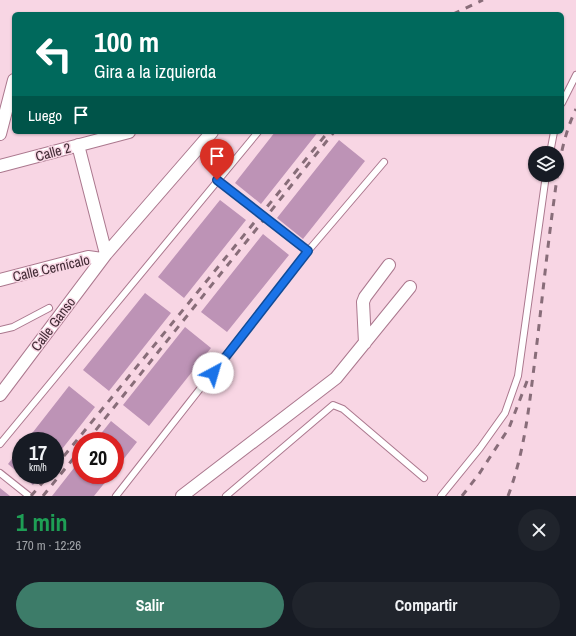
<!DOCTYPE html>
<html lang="es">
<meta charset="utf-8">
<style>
body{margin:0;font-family:"Archivo Narrow",sans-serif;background:#20242c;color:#f1f3f6;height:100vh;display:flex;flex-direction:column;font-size:15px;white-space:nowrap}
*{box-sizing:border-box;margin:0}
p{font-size:13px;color:#9ea1a6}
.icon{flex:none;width:22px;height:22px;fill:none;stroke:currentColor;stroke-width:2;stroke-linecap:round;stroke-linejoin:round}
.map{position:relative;height:496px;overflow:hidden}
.panel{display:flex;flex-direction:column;background:#171b24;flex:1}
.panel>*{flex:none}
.banner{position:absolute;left:12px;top:12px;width:552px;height:122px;border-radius:6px;box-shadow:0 1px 3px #0004;background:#00695c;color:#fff;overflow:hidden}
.controls{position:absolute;left:528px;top:146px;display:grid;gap:8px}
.controls a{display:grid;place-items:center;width:36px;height:36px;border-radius:50%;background:#171b24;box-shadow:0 1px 3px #0004;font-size:20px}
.speed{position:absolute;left:12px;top:432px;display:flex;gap:8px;font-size:20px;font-weight:700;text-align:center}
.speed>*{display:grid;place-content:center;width:52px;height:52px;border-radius:50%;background:#171b24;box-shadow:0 1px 3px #0004;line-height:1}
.speed small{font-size:10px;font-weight:400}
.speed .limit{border:6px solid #d22;background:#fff;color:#111}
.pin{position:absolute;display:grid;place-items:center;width:34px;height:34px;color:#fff;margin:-41px -17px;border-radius:50% 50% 50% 0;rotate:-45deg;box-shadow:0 0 4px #0007}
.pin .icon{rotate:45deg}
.me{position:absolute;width:44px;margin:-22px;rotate:39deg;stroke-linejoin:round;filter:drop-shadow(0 0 3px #0008)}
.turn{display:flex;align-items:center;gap:14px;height:84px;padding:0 16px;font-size:18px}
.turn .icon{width:52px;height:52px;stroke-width:2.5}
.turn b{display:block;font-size:28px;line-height:34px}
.then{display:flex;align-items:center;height:38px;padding:0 16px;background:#0003;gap:8px;font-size:15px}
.round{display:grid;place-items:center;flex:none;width:42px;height:42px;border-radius:21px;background:#20242c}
.overview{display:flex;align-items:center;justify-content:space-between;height:68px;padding:0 16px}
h1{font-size:24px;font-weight:700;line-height:30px;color:#1e9e55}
.primary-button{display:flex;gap:8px;margin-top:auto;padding:8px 16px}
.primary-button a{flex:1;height:46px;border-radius:24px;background:#3d7c69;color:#fff;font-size:16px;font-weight:700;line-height:46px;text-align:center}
.primary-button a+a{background:#20242c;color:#f1f3f6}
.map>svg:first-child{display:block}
</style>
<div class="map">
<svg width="576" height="496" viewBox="0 0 576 496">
<rect width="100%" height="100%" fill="#f8d6e4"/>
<path fill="#bd93b6" d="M275,132H318L261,204L235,183Z
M339,140L365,161L303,239L277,218Z
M220,200L246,220L184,298L158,277Z
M263,234L289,255L227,332L201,312Z
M145,293L171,313L109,391L83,370Z
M185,327L211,348L149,426L123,405Z
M69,386L95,407L55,458V441H26Z
M111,421L137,442L115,470V441H95Z
M21,447V475H41L33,485L8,464Z
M81,459V475H111L94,496H52Z
M0,488L10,496H0Z"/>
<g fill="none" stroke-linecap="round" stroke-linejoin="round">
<defs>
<path id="lane" d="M562,103L576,75
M550,153L554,132
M217,180L308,251
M0,330L13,327L49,308
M0,444L258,132
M0,473L29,496
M116,496L308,251L384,162
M226,496L333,405L343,409L424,478
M441,496L480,448L505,413L518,376L546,175"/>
<path id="street" d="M0,134L14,80
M78,145L106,254
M0,166L129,132
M0,280L88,257L102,259
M365,343L363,302L365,297L389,265
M0,395L106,254L212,132
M182,496L336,378L410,287"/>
</defs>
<use href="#lane" stroke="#ab788e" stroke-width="8"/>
<use href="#street" stroke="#ab788e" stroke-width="14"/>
<use href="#lane" stroke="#fff" stroke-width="6"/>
<use href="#street" stroke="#fff" stroke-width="12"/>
<path stroke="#886d79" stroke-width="3" stroke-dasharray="7 7" stroke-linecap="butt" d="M453,14L483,0
M87,441L334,132
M55,467L328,132
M31,496L49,475
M43,496L81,449
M462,496L479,474L509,428L529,376
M508,496C523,456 528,416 533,375C540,321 545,268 552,215C557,179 560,142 576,109"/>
</g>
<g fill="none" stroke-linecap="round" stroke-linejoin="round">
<defs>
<path id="route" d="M213,373L308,251L217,180"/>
</defs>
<use href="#route" stroke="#114b97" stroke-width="10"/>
<use href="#route" stroke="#1a73e8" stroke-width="7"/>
</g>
<g text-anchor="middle" stroke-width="3" stroke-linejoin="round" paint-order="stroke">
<g font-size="14" fill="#402a34" stroke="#f8d6e4">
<text transform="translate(53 152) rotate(-15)" y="5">Calle 2</text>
<text transform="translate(51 268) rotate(-13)" y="5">Calle Cernícalo</text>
<text transform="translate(53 324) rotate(-53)" y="5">Calle Ganso</text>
</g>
</g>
</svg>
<div class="controls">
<a><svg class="icon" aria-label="layers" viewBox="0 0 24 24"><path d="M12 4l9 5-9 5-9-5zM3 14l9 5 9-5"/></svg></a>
</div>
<div class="speed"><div>17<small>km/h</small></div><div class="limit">20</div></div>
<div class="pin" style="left:217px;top:180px;background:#d93025"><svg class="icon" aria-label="arrive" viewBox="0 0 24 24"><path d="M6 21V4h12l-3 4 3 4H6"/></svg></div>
<svg class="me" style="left:213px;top:373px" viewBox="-20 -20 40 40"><circle r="19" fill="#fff"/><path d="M0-13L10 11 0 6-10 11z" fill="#1a73e8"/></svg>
<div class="banner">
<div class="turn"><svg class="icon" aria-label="left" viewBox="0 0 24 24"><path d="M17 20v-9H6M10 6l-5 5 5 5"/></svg><div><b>100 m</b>Gira a la izquierda</div></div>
<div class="then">Luego<svg class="icon" aria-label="arrive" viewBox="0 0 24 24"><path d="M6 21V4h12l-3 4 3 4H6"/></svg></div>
</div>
</div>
<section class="panel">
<div class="overview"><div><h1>1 min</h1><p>170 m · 12:26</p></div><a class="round"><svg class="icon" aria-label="close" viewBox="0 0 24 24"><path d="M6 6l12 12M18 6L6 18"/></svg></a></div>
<div class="primary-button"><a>Salir</a><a>Compartir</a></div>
</section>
